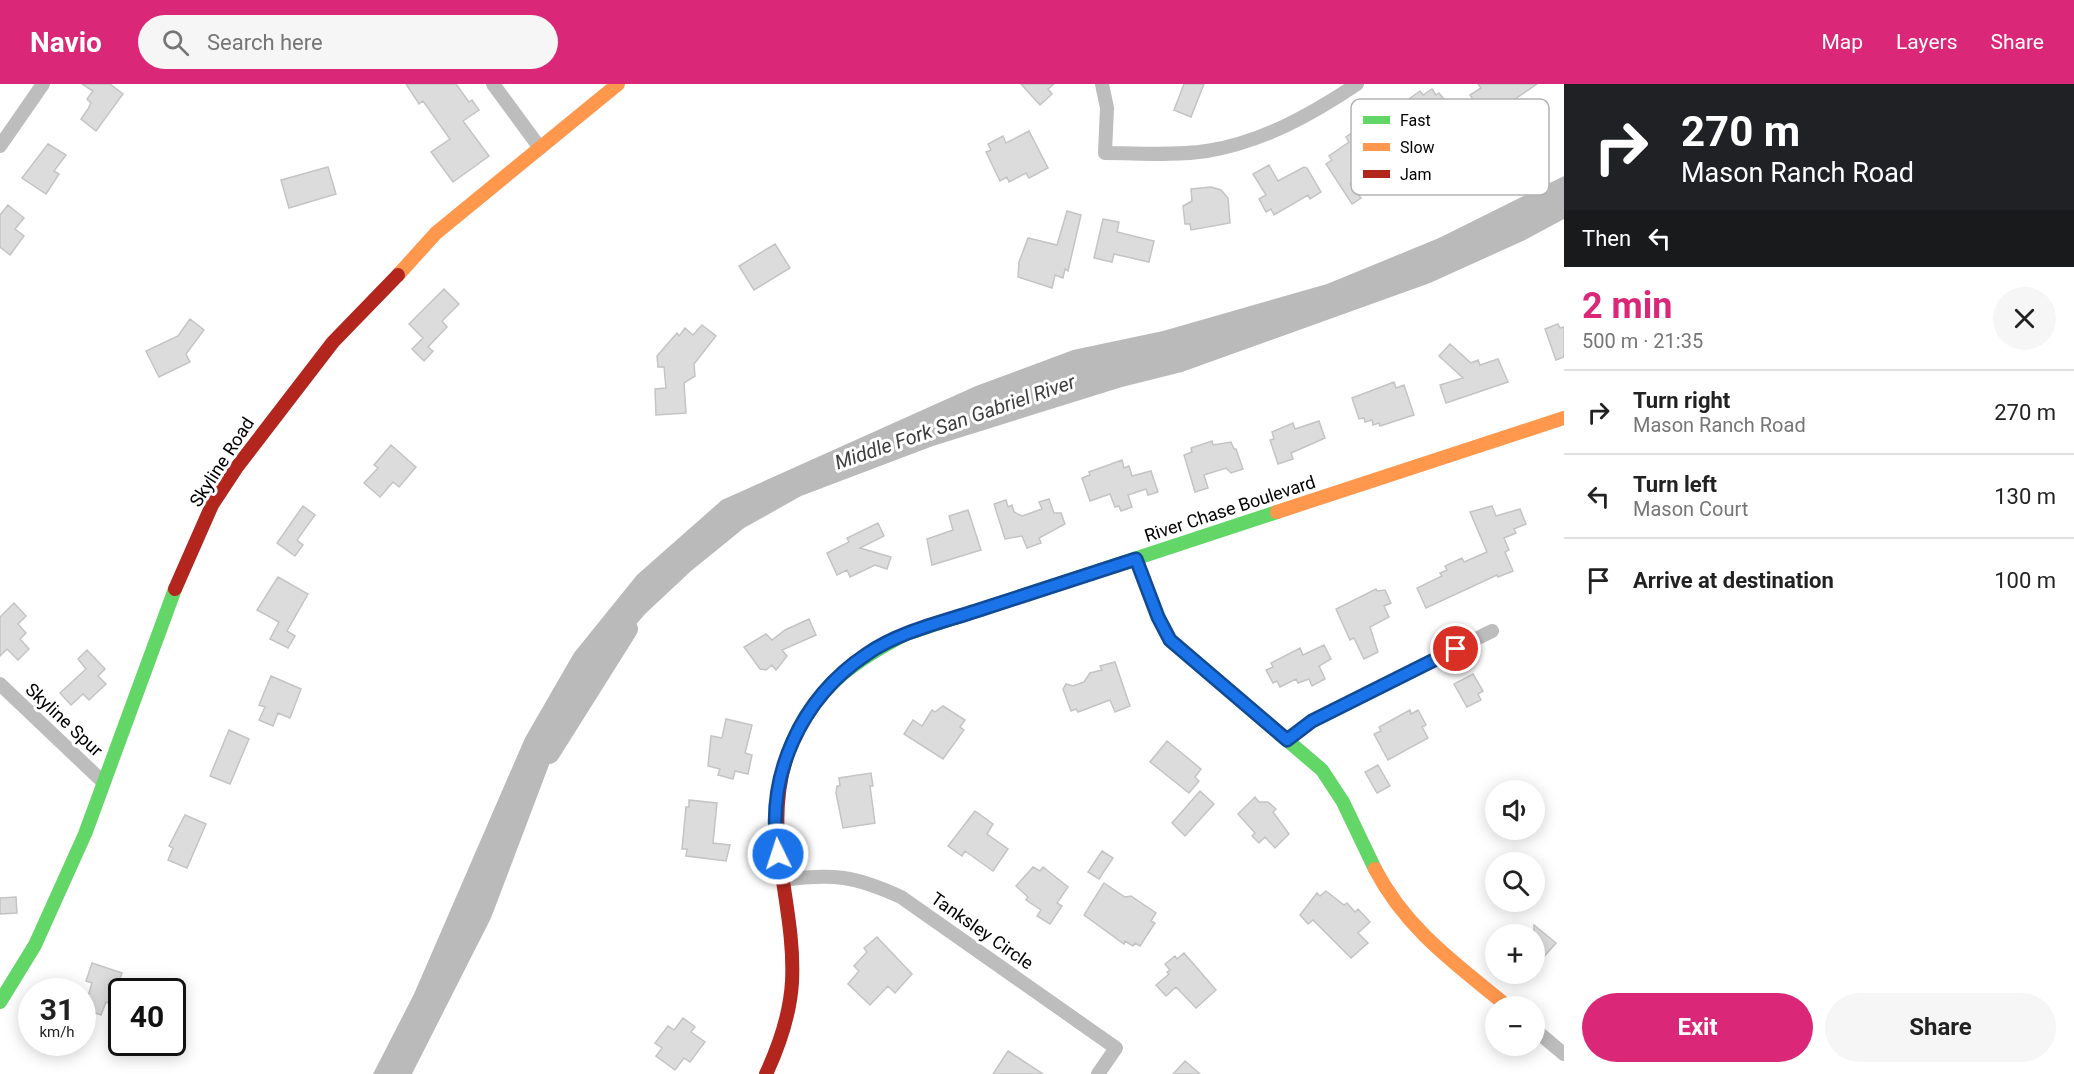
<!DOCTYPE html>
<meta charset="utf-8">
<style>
body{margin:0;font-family:Roboto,sans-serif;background:#f6f6f6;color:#222;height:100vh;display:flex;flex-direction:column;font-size:22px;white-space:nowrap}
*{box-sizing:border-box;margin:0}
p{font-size:20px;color:#767676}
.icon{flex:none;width:33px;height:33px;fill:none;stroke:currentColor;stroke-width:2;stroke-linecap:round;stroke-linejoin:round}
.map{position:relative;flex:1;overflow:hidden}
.panel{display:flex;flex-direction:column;background:#fff;width:510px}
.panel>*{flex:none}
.guide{background:#202124;color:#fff;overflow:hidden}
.fabs{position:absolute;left:1485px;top:696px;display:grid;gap:12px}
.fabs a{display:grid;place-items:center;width:60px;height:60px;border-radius:50%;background:#fff;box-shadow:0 3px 15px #0003;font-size:30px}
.speed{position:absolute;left:18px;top:894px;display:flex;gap:12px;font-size:30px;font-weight:700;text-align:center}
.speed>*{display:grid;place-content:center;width:78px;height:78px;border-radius:50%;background:#fff;box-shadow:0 3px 15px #0003;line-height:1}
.speed small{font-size:15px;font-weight:400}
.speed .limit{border:3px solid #111;border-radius:9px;background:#fff;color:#111}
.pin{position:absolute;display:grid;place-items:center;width:51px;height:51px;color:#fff;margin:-26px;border:3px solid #fff;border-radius:50%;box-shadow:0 2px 6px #0007}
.me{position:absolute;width:66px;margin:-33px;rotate:356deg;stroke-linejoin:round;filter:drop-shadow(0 0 4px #0008)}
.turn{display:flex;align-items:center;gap:21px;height:126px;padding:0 18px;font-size:27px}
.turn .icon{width:78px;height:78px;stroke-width:2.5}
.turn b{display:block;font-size:42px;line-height:51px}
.then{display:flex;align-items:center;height:57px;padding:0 18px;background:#0003;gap:12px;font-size:22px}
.round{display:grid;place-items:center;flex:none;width:63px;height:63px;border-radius:32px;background:#f6f6f6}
.head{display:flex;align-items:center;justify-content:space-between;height:102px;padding:0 18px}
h1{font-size:36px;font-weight:700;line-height:45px;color:#db2777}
.button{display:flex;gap:12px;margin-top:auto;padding:12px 18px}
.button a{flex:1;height:69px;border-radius:36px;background:#db2777;color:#fff;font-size:24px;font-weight:700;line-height:69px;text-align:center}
.button a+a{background:#f6f6f6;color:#222}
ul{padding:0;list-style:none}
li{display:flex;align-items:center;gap:18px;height:84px;padding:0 18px;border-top:2px solid #e0e0e0}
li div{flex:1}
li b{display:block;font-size:22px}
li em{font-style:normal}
header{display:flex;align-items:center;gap:36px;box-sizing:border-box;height:84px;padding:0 30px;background:#db2777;color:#fff}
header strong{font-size:28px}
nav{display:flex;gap:33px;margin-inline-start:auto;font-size:21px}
.search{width:420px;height:54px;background:#f6f6f6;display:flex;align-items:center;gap:15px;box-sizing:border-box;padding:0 21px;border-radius:33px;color:#767676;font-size:22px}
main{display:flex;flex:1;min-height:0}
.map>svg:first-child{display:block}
</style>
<header>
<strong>Navio</strong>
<div class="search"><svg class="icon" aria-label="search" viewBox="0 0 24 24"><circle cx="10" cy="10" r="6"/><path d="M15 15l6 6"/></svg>Search here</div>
<nav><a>Map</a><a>Layers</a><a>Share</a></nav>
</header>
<main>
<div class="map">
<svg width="1564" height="990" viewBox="0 0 1564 990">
<rect width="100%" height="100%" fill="#fff"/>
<path fill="#bababa" d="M1564,92V135L1525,156L1430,199L1182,288L1122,303L933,362L801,412L744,444L691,487L645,530L591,593L560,652L491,834L412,990H373L414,910L525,654L574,569L637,491L722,416L976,302L1073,266L1163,247L1327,200L1439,154Z"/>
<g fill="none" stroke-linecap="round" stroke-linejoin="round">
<path stroke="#bababa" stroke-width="22" d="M549,669L627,545"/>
</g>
<path fill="#dcdcdc" stroke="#c4c4c4" stroke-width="1.5" d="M82,0H110L123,10L96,47L81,35L88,25L91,19L87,15L93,7Z
M406,0H456L469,18L472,16L479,26L463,37L489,72L453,98L431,68L450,55L423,17L419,20Z
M1021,0H1054L1048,5L1052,10L1040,21Z
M1184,0H1204L1191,33L1174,26Z
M1478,0H1537L1505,22L1512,33L1494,45L1470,11L1481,4Z
M1432,5L1436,11L1439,9L1447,19L1441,24L1449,35L1420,56L1417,51L1409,57L1391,33L1404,24L1402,20L1420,7L1423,11Z
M1359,44L1372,62L1356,74L1362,82L1360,93L1350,100L1361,114L1352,120L1326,80L1332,76L1329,72L1349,58L1346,53Z
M1029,47L1048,84L1029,94L1026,89L1009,98L1007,93L1000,97L986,68L991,66L988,60L1003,52L1006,59Z
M48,60L66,71L54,87L59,90L46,110L22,94Z
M1269,81L1278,97L1304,83L1307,84L1321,108L1310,115L1308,111L1274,131L1271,125L1266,128L1259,115L1266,111L1253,90Z
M328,83L336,110L289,124L281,96Z
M1211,103L1221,106L1228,114L1230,139L1191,146L1190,140H1185L1183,122L1192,117L1191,105Z
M8,121L24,134L15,145L24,152L10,171L0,163V131Z
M1067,127L1081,131L1068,187L1065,185L1063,194L1055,191L1052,204L1018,193L1019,178L1028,154L1057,161Z
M1103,135L1119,138L1117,148L1154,157L1149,178L1114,170L1112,178L1094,174Z
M775,160L790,184L754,206L739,182Z
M444,205L459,220L442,237L447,243L428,263L433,267L424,277L412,265L423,254L409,240Z
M190,235L204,246L186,270L190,278L159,293L146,267L178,252Z
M1558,240L1560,244L1564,243V273L1556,276L1545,245Z
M702,241L716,252L694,280L695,292L684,299L686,329L656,331L655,305L666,304L664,283H658L657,272L677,249L679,252L685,244L693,251Z
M1450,260L1471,279L1478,276L1480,281L1498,275L1508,298L1446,319L1440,301L1463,294L1439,272Z
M1394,298L1396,304L1404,301L1414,331L1380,342L1379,339L1373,341L1372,336L1365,338L1364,334L1359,335L1352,314Z
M1319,337L1325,354L1291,369L1293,375L1278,380L1270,356L1274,355L1272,348L1293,339L1295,345Z
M1212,357L1213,361L1231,358L1234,365H1236L1243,385L1231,389L1226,384L1204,391L1208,404L1195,408L1184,371L1192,368L1191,364Z
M391,361L416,383L399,403L393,398L380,413L364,399L378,384L374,381Z
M1122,376L1124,384L1129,382L1132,392L1151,387L1158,408L1148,411L1146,405L1128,411L1132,423L1121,427L1119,422L1115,423L1110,410L1090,417L1082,394L1090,391L1089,388Z
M1049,415L1054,429H1061L1065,440L1039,454L1041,459L1027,464L1022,452L1005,455L994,420L1006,416L1008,423L1012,421L1014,428L1022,432L1042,425L1039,418Z
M303,422L315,431L297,456L303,461L295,472L277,459Z
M1492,422L1496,432L1520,425L1526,440L1514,445L1516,449L1504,454L1509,466L1505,468L1513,487L1498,493L1497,491L1426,524L1417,504L1442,492L1440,489L1447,486L1445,482L1462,474L1464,478L1487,468L1470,428Z
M968,426L981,466L932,481L927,455L953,446L949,432Z
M878,439L884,452L860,464L891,473L887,485L875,481L850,493L847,486L837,491L827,469L849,458L847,454Z
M278,493L308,510L287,547L295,552L288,564L270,555L279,538L257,526Z
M1376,505L1377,507L1385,506L1391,519L1384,522L1389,533L1370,543L1378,568L1364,575L1354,554L1350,556L1336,525Z
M14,519L26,532L18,540L26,549L20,555L29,565L18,576L7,565L0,572V533Z
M809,535L816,551L782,566L787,572L776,586L772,581L766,586L760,585L744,563L766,550L772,556L785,546Z
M1324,561L1331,575L1319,582L1325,595L1312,602L1309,595L1298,599L1296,595L1280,603L1277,597L1273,599L1266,586L1273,583L1271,579L1300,564L1303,571Z
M87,566L105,585L98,592L106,600L89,616L83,610L71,621L60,609L86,585L78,575Z
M1115,578L1130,622L1115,628L1110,616L1078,628L1076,625L1071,627L1063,605L1066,600L1073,602L1084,598L1090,589L1102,586L1100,582Z
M1473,590L1483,607L1478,610L1481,616L1467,623L1454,600Z
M271,592L301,605L290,634L278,629L273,642L259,636L265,623L259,621Z
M943,622L965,636L960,643L964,646L943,675L904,650L913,636L922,642L932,626L935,628Z
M1410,626L1411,630L1418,626L1426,641L1422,643L1428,654L1388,676L1374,650L1381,647L1379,643Z
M726,635L752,641L745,669L752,671L748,690L735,687L733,695L718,691L720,685L708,682L711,652L722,654Z
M229,646L249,655L230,700L210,692Z
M1167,657L1201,685L1195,693L1199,697L1189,709L1150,678Z
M1378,681L1390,702L1377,709L1365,688Z
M871,689L873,702H870L875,739L843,744L836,709L837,702H840L839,694Z
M1200,707L1214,720L1185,752L1172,739Z
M1255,713L1259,718H1268L1276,725L1273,728L1289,750L1275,764L1265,753L1259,759L1252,752L1255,749L1238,730Z
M689,716L717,719L713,759L730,761L726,777L686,772L687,765H682L686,723H689Z
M975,727L993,740L987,750L1008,765L993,787L965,767L962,772L948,762Z
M185,731L206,740L187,784L168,776L173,764L169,762Z
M1102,767L1113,774L1099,795L1088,788Z
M1033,783L1040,787L1043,783L1068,803L1057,819L1062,822L1050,840L1037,832L1041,826L1026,816L1028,813L1016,802Z
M1104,799L1125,813L1131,812L1156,829L1151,837L1155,839L1140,862L1135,859L1133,862L1125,857L1124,860L1084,831Z
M1326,807L1344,821L1347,819L1355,828L1358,825L1370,838L1358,849L1368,859L1351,874L1313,836L1308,840L1300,831L1317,809L1320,812Z
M16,813L17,829L0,830V814Z
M1534,841L1556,859L1540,877L1534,873Z
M877,853L912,890L895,909L888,902L870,921L848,900L859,887L854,882L867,868L864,864Z
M1184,869L1216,906L1196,924L1176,903L1166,912L1156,901L1169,890L1167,888L1170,886L1165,880L1175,872L1177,875Z
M92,879L122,889L111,920L106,918L101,931L84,925L92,899L86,897Z
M683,934L695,943L691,948L705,958L690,978L684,974L675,986L656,972L662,964L655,959L668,942L674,946Z
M1008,967L1043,990H993Z
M1185,977L1200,990H1173Z"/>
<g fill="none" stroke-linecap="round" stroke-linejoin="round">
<path stroke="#bdbdbd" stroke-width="14" d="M493,0L540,64
M1102,0L1107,24L1105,69C1138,69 1174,72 1207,67C1262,58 1311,31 1357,0
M0,62L43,0
M0,600L103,698
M1287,656L1312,637L1492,547
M783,796C833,789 855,792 901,813L1116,964L1098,990
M1534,945L1564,970"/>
<path stroke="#63d668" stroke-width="14" d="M1136,475L1158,533L1170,556L1322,686L1343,718L1375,785
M786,675C807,610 848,580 906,550L1277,428
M0,918L35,861L85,750L175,505"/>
<path stroke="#ff974d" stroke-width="14" d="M398,191L436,149L618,0
M1277,428L1564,334
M1375,785C1406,845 1456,880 1507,922"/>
<path stroke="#b3261e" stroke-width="14" d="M175,505L212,421L237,383L333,258L398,191
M766,990C780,960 790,931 792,898C796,820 762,754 786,675"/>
</g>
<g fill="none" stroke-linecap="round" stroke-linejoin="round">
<defs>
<path id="route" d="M778,770C765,692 801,614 867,570C899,548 939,539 976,527C1030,509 1083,492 1136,475L1158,533L1170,556L1287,656L1312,637L1456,565"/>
</defs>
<use href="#route" stroke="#114b97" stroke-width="15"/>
<use href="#route" stroke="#1a73e8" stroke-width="10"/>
</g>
<g text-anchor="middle" stroke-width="6" stroke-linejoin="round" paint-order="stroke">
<g font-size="18" fill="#000" stroke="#fff">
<text transform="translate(222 378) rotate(-57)" y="6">Skyline Road</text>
<text transform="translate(1230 425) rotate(-18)" y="6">River Chase Boulevard</text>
<text transform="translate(64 636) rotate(43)" y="6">Skyline Spur</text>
<text transform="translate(982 847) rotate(35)" y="6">Tanksley Circle</text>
</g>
<g font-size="20" font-style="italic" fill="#3e3e3e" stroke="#fff">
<text transform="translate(955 338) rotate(-19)" y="7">Middle Fork San Gabriel River</text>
</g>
</g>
<rect x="1351" y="15" width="198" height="96" rx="9" fill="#fff" stroke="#b2b2b2" stroke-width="1.5"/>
<rect x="1363" y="32" width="27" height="8" fill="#63d668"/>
<rect x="1363" y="59" width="27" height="8" fill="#ff974d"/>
<rect x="1363" y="86" width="27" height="8" fill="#b3261e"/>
<g font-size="16" fill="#000">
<text x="1400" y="42">Fast</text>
<text x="1400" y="69">Slow</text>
<text x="1400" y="96">Jam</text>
</g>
</svg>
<div class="fabs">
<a><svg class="icon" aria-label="sound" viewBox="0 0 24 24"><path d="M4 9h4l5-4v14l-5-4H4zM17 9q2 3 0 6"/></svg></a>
<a><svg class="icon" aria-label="search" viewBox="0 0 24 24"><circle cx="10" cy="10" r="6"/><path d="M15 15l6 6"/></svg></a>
<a>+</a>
<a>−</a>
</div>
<div class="speed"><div>31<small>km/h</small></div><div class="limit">40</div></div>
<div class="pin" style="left:1456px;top:565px;background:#d93025"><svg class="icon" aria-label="arrive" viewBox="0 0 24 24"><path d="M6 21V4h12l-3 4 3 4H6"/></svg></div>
<svg class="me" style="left:778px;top:770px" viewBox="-20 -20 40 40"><circle r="17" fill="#1a73e8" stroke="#fff" stroke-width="3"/><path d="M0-11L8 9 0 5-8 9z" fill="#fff"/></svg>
</div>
<section class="panel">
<div class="guide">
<div class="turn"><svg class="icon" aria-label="right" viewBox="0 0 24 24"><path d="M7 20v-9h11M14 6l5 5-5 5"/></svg><div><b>270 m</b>Mason Ranch Road</div></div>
<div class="then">Then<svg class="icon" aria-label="left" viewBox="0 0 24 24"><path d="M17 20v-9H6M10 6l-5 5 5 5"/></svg></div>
</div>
<div class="head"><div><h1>2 min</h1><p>500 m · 21:35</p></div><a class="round"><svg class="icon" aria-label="close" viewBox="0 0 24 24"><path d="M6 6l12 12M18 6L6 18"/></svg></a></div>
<ul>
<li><svg class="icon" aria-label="right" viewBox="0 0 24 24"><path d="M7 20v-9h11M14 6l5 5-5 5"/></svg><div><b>Turn right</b><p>Mason Ranch Road</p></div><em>270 m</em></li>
<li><svg class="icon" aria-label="left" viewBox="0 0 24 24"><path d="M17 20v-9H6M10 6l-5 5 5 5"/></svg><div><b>Turn left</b><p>Mason Court</p></div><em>130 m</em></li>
<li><svg class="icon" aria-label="arrive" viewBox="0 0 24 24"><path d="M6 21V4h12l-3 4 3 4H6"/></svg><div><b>Arrive at destination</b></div><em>100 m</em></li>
</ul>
<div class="button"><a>Exit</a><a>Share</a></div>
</section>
</main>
